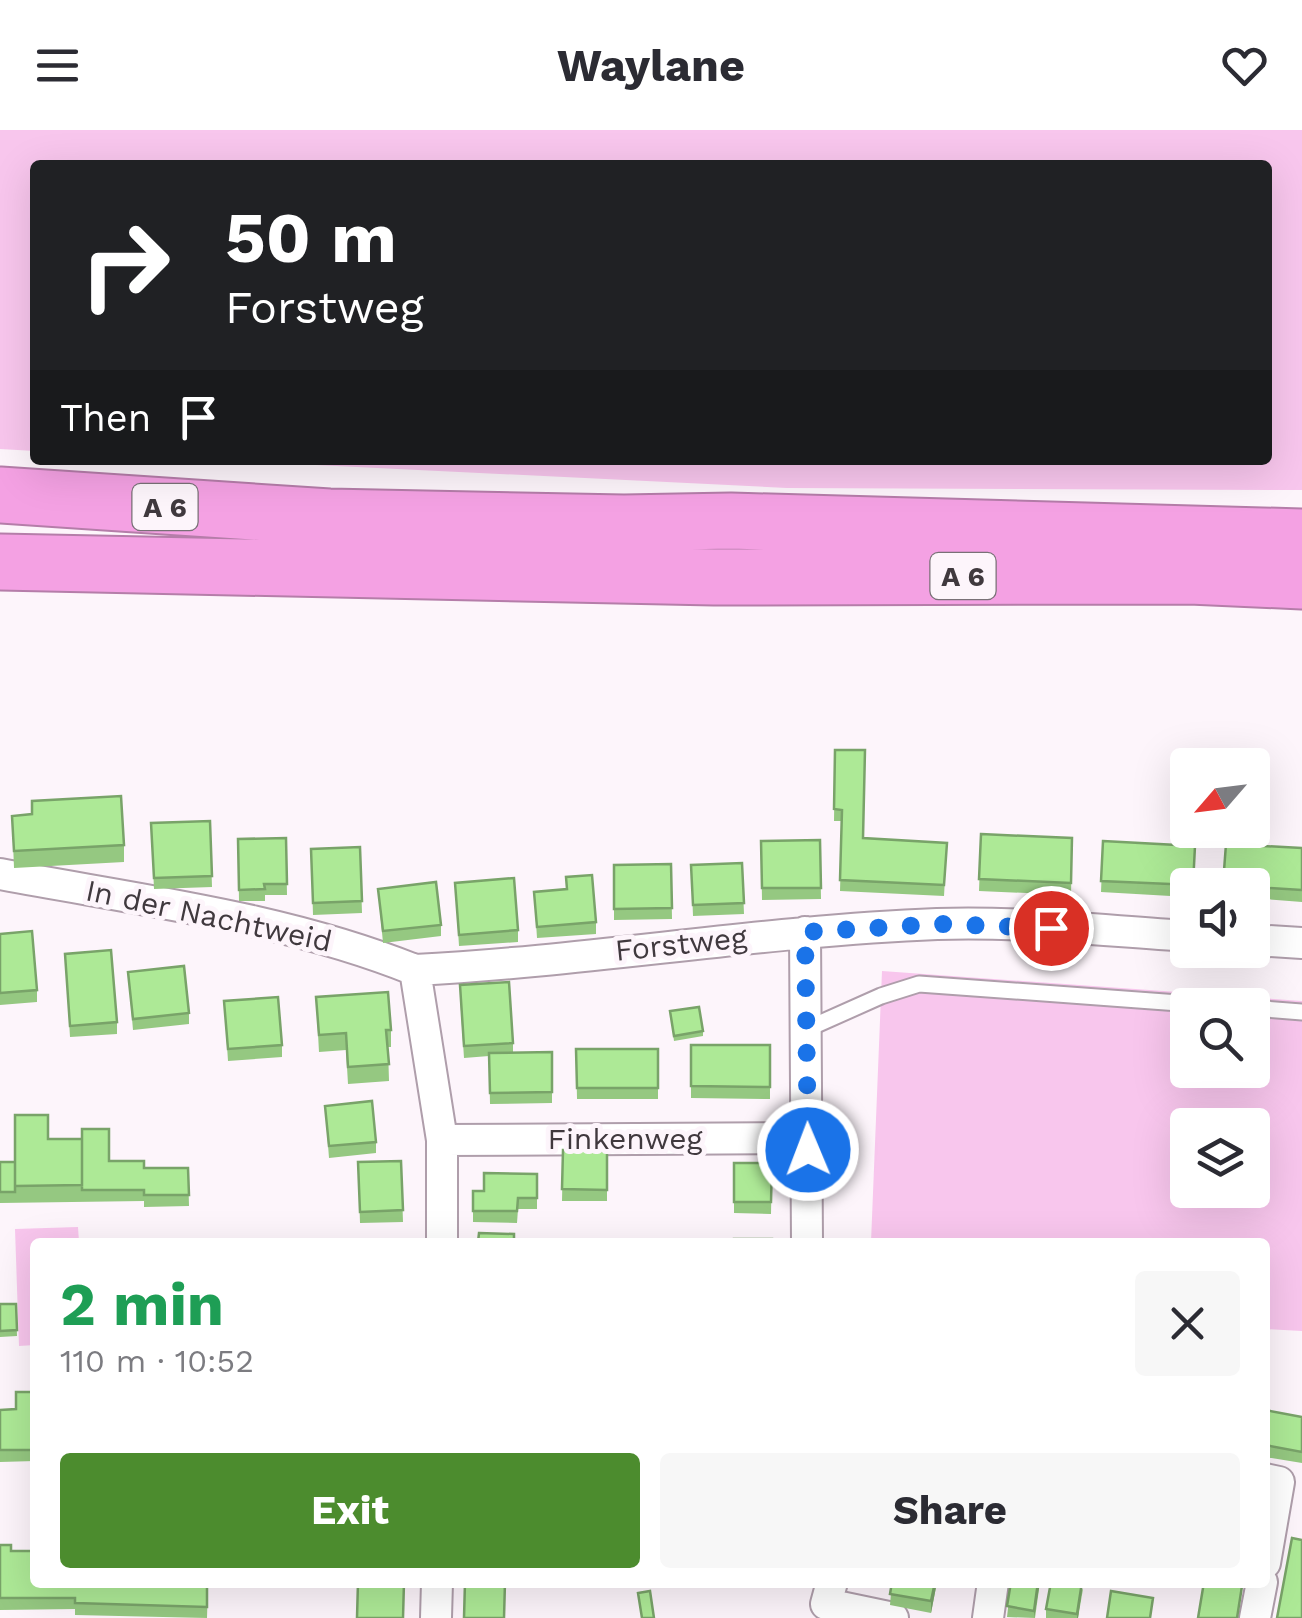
<!DOCTYPE html>
<meta charset="utf-8">
<style>
body{margin:0;font-family:"Work Sans",sans-serif;background:#f7f7f7;color:#2b2b33;height:100vh;display:flex;flex-direction:column;font-size:38px;white-space:nowrap}
*{box-sizing:border-box;margin:0}
p{font-size:32px;color:#7c7c81}
.icon{flex:none;width:55px;height:55px;fill:none;stroke:currentColor;stroke-width:2;stroke-linecap:round;stroke-linejoin:round}
.map{position:relative;flex:1;overflow:hidden}
.sheet{position:absolute;left:30px;top:1108px;width:1240px;height:350px;display:flex;flex-direction:column;background:#fff;border-radius:10px;box-shadow:0 10px 40px #0002}
.sheet>*{flex:none}
.guide{position:absolute;left:30px;top:30px;width:1242px;height:305px;border-radius:10px;box-shadow:0 10px 40px #0002;background:#202124;color:#fff;overflow:hidden}
.needle{width:65px;rotate:242deg}
.controls{position:absolute;left:1170px;top:618px;display:grid;gap:20px}
.controls a{display:grid;place-items:center;width:100px;height:100px;border-radius:10px;background:#fff;box-shadow:0 10px 40px #0002;font-size:50px}
.pin{position:absolute;display:grid;place-items:center;width:85px;height:85px;color:#fff;margin:-42px;border:5px solid #fff;border-radius:50%;box-shadow:0 2px 10px #0007}
.me{position:absolute;width:110px;margin:-55px;rotate:359deg;stroke-linejoin:round;filter:drop-shadow(0 0 8px #0008)}
.turn{display:flex;align-items:center;gap:35px;height:210px;padding:0 30px;font-size:45px}
.turn .icon{width:130px;height:130px;stroke-width:2.5}
.turn b{display:block;font-size:70px;line-height:85px}
.then{display:flex;align-items:center;height:95px;padding:0 30px;background:#0003;gap:20px;font-size:38px}
.round{display:grid;place-items:center;flex:none;width:105px;height:105px;border-radius:10px;background:#f7f7f7}
.head{display:flex;align-items:center;justify-content:space-between;height:170px;padding:0 30px}
h1{font-size:60px;font-weight:700;line-height:75px;color:#1e9e55}
.cta{display:flex;gap:20px;margin-top:auto;padding:20px 30px}
.cta a{flex:1;height:115px;border-radius:10px;background:#4c8c2e;color:#fff;font-size:40px;font-weight:700;line-height:115px;text-align:center}
.cta a+a{background:#f7f7f7;color:#2b2b33}
header{display:flex;justify-content:space-between;align-items:center;height:130px;padding:0 30px;background:#fff;font-size:45px;font-weight:700}
.map>svg:first-child{display:block}
</style>
<header><svg class="icon" aria-label="menu" viewBox="0 0 24 24"><path d="M4 6h16M4 12h16M4 18h16"/></svg>Waylane<svg class="icon" aria-label="heart" viewBox="0 0 24 24"><path d="M12 20l-8-8c-3-5 5-10 8-4 3-6 11-1 8 4z"/></svg></header>
<div class="map">
<svg width="1302" height="1488" viewBox="0 0 1302 1488">
<rect width="100%" height="100%" fill="#fdf5fb"/>
<path fill="#f8c6ed" fill-rule="evenodd" d="M0,0H1302V360L787,358L215,330H1268V35H35V321L0,319Z
M882,841L1302,871V1201L1265,1199V1112H871ZM1188,875H1252V940H1188ZM1188,995H1252V1060H1188Z
M78,1097L79,1112H35V1215L19,1216L15,1099Z"/>
<g fill="none" stroke-linecap="round" stroke-linejoin="round">
<defs>
<path id="lane" d="M1252,878L1302,882
M807,899L881,866L919,854L1206,875"/>
<path id="street" d="M0,744C138,770 283,787 415,840C589,831 762,801 937,794C1020,791 1105,801 1188,806
M805,802L807,1112
M1252,810L1302,813
M415,840L442,1010V1112
M442,1010L808,1008
M1265,1349L1279,1352L1265,1433
M832,1452L826,1474L893,1488
M436,1488L437,1452
M988,1488L993,1452
M1255,1488L1262,1452"/>
<path id="highway" d="M0,365L329,387L624,393L731,391L1302,407
M0,432L714,447L1190,446L1302,451"/>
</defs>
<use href="#lane" stroke="#af9eab" stroke-width="19"/>
<use href="#street" stroke="#af9eab" stroke-width="34"/>
<use href="#highway" stroke="#b57da9" stroke-width="59"/>
<use href="#lane" stroke="#fff" stroke-width="15"/>
<use href="#street" stroke="#fff" stroke-width="30"/>
<use href="#highway" stroke="#f4a1e3" stroke-width="55"/>
</g>
<path fill="#95c881" d="M835,620L863,708L947,713L944,766L840,761L842,691H834Z
M12,686L124,715V732L14,738Z
M210,691L212,757L154,759L151,693Z
M981,704L1072,708L1071,765L979,761Z
M286,708L287,765H265V771H239L238,709Z
M820,710L821,769L762,770L761,711Z
M1103,711L1188,755V767L1101,762Z
M360,717L362,783L313,785L311,719Z
M1302,718V772L1252,768V755Z
M742,733L744,784L693,786L691,735Z
M671,734L672,789L614,790V735Z
M566,747L596,792V804L537,808L534,762L566,759Z
M455,753L518,800V812L459,816Z
M378,759L441,795V806L383,813Z
M0,804L37,860V872L0,875Z
M65,824L117,892V904L70,907Z
M128,842L189,883V894L133,900Z
M460,866L513,913V923L552,922V973L490,974L489,926L464,928Z
M316,867L391,900V917H388L389,951L348,954L346,920L319,922Z
M224,871L282,915V927L228,931Z
M670,881L703,901V906L674,911Z
M691,915H770V969L691,968Z
M576,919H658V969H577Z
M325,976L376,1012V1023L329,1028Z
M48,1009L109,1031L144,1038H188L189,1076L144,1077V1071L0,1073V1032H15Z
M563,1020L607,1021V1071H562Z
M401,1031L403,1092L360,1093L358,1032Z
M734,1033H772L771,1084L734,1083Z
M537,1044V1079H518L517,1093L473,1092V1061H484Z
M0,1174H16L17,1206L0,1207Z
M35,1262V1331L0,1332V1280L16,1279Z
M1265,1280L1302,1287V1333L1265,1327Z
M0,1415L11,1421L35,1452H208L207,1488L75,1485V1479L0,1480Z
M892,1452H937L931,1483L890,1475Z
M1011,1452H1040L1035,1488L1007,1487Z
M1083,1459L1078,1488H1046V1479Z"/>
<path fill="#79a369" d="M935,1452H937L931,1483V1471Z
M1038,1452H1040L1034,1488V1481Z
M1083,1452L1078,1488H1077V1484Z"/>
<path fill="#ade996" stroke="#79a369" stroke-width="2.5" d="M835,620H865L863,708L947,713L944,755L840,750L842,680L834,679Z
M121,666L124,715L14,721L12,686L32,684V671Z
M210,691L212,746L154,748L151,693Z
M981,704L1072,708L1071,753L979,749Z
M286,708L287,754H264L265,759L239,760L238,709Z
M820,710L821,758H762L761,711Z
M1103,711L1195,716L1193,755L1101,751Z
M1226,714L1302,718V760L1252,757V755L1223,754Z
M360,717L362,771L313,773L311,719Z
M742,733L744,773L693,775L691,735Z
M671,734L672,778L614,779V735Z
M592,745L596,792L537,797L534,762L567,759L566,747Z
M514,748L518,800L459,805L455,753Z
M436,752L441,795L383,801L378,759Z
M32,801L37,860L0,863V804Z
M111,820L117,892L70,896L65,824Z
M184,836L189,883L133,889L128,842Z
M509,852L513,913L464,916L460,855Z
M388,862L391,900H386L389,934L348,937L346,903L319,905L316,867Z
M278,867L282,915L228,919L224,871Z
M699,877L703,901L674,906L670,881Z
M691,915H770V957L691,956Z
M576,919H658V958H577Z
M552,922V962L490,963L489,923Z
M372,971L376,1012L329,1016L325,976Z
M15,985H48V1009H82V1055L15,1056Z
M82,999H109V1031H144V1038H188L189,1065H144V1060H82Z
M563,1020L607,1021V1060L562,1059Z
M401,1031L403,1080L360,1082L358,1032Z
M0,1032H15V1062H0Z
M734,1033H772L771,1072H734Z
M484,1043L537,1044V1068H518L517,1081H473V1061H484Z
M479,1103L514,1104V1112H478Z
M734,1109H772V1112H734Z
M0,1174H16L17,1200L0,1201Z
M16,1262H35V1320H0V1280L16,1279Z
M1265,1280L1302,1287V1322L1265,1315Z
M1292,1408L1302,1410V1488H1277Z
M0,1415H11V1421H35V1452H207V1477L75,1473V1468H0Z
M358,1452H404L403,1488H357Z
M465,1452H505L504,1488H464Z
M892,1452H935L931,1471L890,1464Z
M1011,1452H1038L1034,1481L1007,1476Z
M1051,1452H1082L1077,1484L1046,1479Z
M1204,1452H1218L1242,1456L1237,1488H1198Z
M650,1461L654,1488H642L638,1463Z
M1111,1461L1153,1468L1150,1488H1107Z"/>
<g fill="none" stroke-linecap="round" stroke-linejoin="round">
<path stroke="#1a73e8" stroke-width="18" stroke-dasharray="0 32.4" d="M808,1020L805,802L940,794L1051,798"/>
</g>
<g text-anchor="middle" stroke-width="10" stroke-linejoin="round" paint-order="stroke">
<g fill="#fdf5fb" stroke="#797177" stroke-width="2.5">
<rect x="132.5" y="354" width="65" height="46" rx="8"/>
<rect x="930.5" y="423" width="65" height="46" rx="8"/>
</g>
<g font-size="28" font-weight="bold" fill="#40393e">
<text x="165" y="387">A 6</text>
<text x="963" y="456">A 6</text>
</g>
<g font-size="30" fill="#40393e" stroke="#fdf5fb">
<text transform="translate(209 786) rotate(12)" y="10">In der Nachtweid</text>
<text transform="translate(681 814) rotate(-6)" y="10">Forstweg</text>
<text x="625" y="1019">Finkenweg</text>
</g>
</g>
</svg>
<div class="controls">
<a><svg class="needle" viewBox="-14 -14 28 28"><path d="M0-13l5 13h-10z" fill="#e53935"/><path d="M0 13l5-13h-10z" fill="#7c7c81"/></svg></a>
<a><svg class="icon" aria-label="sound" viewBox="0 0 24 24"><path d="M4 9h4l5-4v14l-5-4H4zM17 9q2 3 0 6"/></svg></a>
<a><svg class="icon" aria-label="search" viewBox="0 0 24 24"><circle cx="10" cy="10" r="6"/><path d="M15 15l6 6"/></svg></a>
<a><svg class="icon" aria-label="layers" viewBox="0 0 24 24"><path d="M12 4l9 5-9 5-9-5zM3 14l9 5 9-5"/></svg></a>
</div>
<div class="pin" style="left:1051px;top:798px;background:#d93025"><svg class="icon" aria-label="arrive" viewBox="0 0 24 24"><path d="M6 21V4h12l-3 4 3 4H6"/></svg></div>
<svg class="me" style="left:808px;top:1020px" viewBox="-20 -20 40 40"><circle r="17" fill="#1a73e8" stroke="#fff" stroke-width="3"/><path d="M0-11L8 9 0 5-8 9z" fill="#fff"/></svg>
<div class="guide">
<div class="turn"><svg class="icon" aria-label="right" viewBox="0 0 24 24"><path d="M7 20v-9h11M14 6l5 5-5 5"/></svg><div><b>50 m</b>Forstweg</div></div>
<div class="then">Then<svg class="icon" aria-label="arrive" viewBox="0 0 24 24"><path d="M6 21V4h12l-3 4 3 4H6"/></svg></div>
</div>
<section class="sheet">
<div class="head"><div><h1>2 min</h1><p>110 m · 10:52</p></div><a class="round"><svg class="icon" aria-label="close" viewBox="0 0 24 24"><path d="M6 6l12 12M18 6L6 18"/></svg></a></div>
<div class="cta"><a>Exit</a><a>Share</a></div>
</section>
</div>
